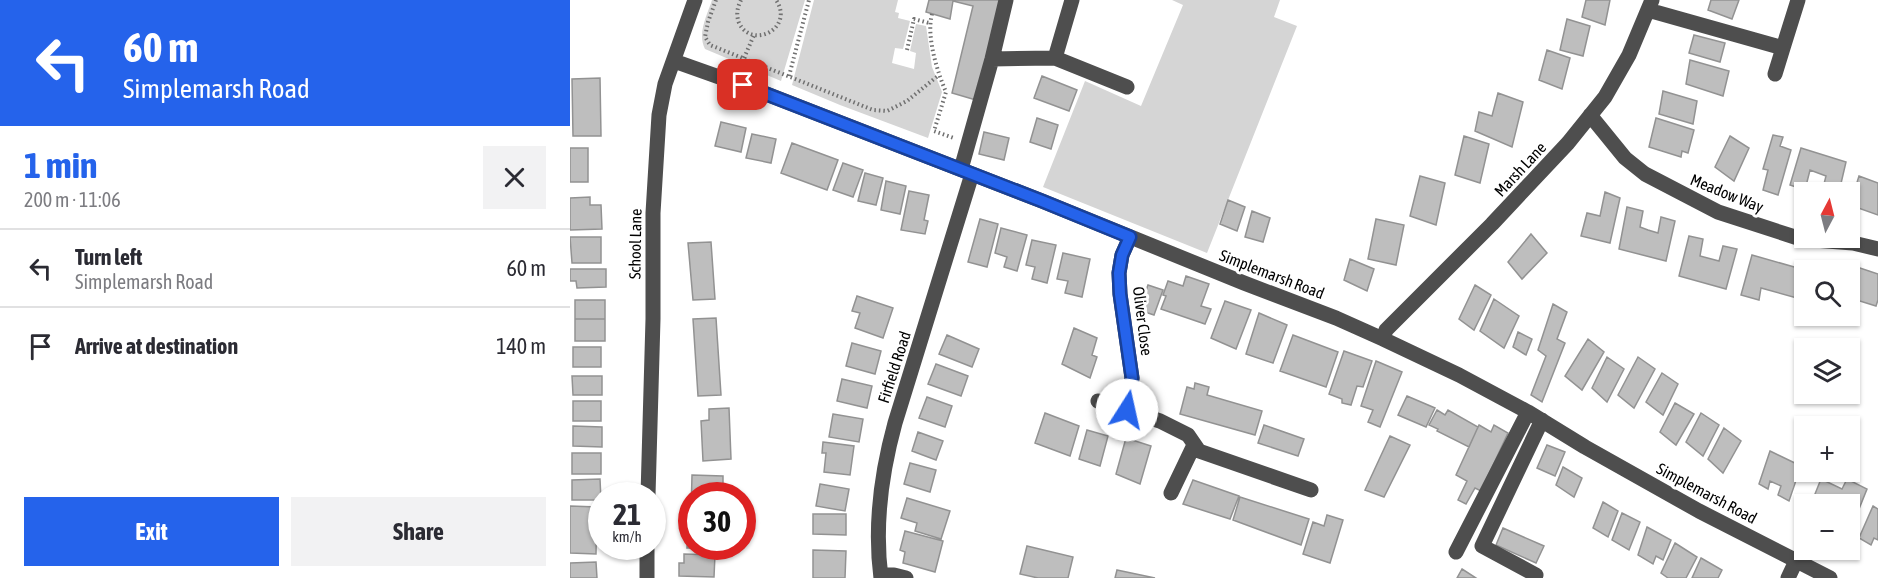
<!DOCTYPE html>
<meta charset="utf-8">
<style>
body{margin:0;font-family:"Asap Condensed",sans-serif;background:#f2f2f3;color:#2b2b33;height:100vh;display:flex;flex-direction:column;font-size:22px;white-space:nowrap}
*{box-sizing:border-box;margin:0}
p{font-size:20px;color:#7c7c81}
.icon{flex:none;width:33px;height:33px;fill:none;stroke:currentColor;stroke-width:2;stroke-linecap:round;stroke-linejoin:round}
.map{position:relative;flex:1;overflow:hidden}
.panel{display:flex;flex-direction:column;background:#fff;width:570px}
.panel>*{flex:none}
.banner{background:#2563eb;color:#fff;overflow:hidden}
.needle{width:39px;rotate:7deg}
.tools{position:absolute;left:1224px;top:182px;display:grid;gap:12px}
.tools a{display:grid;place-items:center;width:66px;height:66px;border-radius:0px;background:#fff;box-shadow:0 2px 4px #0004;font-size:30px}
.speed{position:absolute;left:18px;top:482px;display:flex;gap:12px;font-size:30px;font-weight:700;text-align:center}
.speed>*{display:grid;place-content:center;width:78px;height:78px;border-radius:50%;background:#fff;box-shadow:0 2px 4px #0004;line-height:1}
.speed small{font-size:15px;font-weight:400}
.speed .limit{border:9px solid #d22;background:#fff;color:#111}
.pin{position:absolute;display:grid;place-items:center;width:51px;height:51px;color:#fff;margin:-26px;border-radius:12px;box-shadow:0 3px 9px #0006}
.me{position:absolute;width:66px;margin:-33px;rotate:10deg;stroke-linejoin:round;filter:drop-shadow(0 0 4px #0008)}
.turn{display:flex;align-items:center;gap:21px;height:126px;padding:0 24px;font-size:27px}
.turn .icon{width:78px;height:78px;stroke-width:2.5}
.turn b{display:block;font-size:42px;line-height:51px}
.round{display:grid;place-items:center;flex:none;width:63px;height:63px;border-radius:0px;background:#f2f2f3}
.summary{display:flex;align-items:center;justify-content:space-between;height:102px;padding:0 24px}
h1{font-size:36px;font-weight:700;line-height:45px;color:#2563eb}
.primary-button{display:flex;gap:12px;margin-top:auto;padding:12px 24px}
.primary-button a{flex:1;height:69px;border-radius:0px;background:#2563eb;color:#fff;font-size:24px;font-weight:700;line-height:69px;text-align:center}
.primary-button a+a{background:#f2f2f3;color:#2b2b33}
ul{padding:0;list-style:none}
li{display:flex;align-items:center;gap:18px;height:78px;padding:0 24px;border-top:2px solid #e1e1e2}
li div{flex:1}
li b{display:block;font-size:22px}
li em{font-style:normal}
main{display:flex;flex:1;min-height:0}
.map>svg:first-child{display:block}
</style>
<main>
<section class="panel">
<div class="banner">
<div class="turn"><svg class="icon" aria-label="left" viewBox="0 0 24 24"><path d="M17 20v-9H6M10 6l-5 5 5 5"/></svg><div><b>60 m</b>Simplemarsh Road</div></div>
</div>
<div class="summary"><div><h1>1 min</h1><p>200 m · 11:06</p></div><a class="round"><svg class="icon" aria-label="close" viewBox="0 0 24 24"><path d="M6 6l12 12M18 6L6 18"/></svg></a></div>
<ul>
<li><svg class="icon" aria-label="left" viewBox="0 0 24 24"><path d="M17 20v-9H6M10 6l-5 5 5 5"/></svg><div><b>Turn left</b><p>Simplemarsh Road</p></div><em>60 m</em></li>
<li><svg class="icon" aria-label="arrive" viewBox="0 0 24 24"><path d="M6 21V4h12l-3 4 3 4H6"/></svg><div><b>Arrive at destination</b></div><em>140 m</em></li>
</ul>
<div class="primary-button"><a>Exit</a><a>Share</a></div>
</section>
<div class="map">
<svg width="1308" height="578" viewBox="0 0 1308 578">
<rect width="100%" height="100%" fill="#fff"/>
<path fill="#d5d5d5" d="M142,0H235L211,81L135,49C127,33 137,16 142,0Z
M244,0H328L325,12L329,13L328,18L340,21L333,49L325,48L322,63L344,69L346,53L340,51L346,24L356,26L362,67L372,92L358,138L270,105L222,85Z
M602,0H710L704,17L727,26L637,253L473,187L515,81L571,106L613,5Z"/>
<path fill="#bebebe" stroke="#929292" stroke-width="1.5" d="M359,0H430L406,100L382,93L403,6L383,1L380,19L356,12Z
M1016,0H1040L1035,25L1012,17Z
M1141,0H1169L1162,19L1138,10Z
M997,19L1020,26L1013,56L990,50Z
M1124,35L1155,43L1150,62L1119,53Z
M977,50L1000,58L992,89L969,80Z
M1120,60L1159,71L1153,96L1116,84Z
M472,76L507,90L499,111L464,98Z
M30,78L31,136H3L2,79Z
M1093,91L1127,101L1123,124L1089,114Z
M928,93L953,102L942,147L905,131L909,112L922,116Z
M467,118L488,125L481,149L460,142Z
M1086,118L1124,130L1118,153L1112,151L1111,157L1079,147Z
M151,122L176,128L171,152L145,146Z
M414,132L439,138L434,160L409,154Z
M182,134L206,139L201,163L176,158Z
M1203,135L1213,137L1210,146L1221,150L1208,195L1193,190L1198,170L1193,169Z
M894,136L919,144L910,183L885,175Z
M1160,136L1179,148L1164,181L1145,167Z
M222,143L268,160L257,190L211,173Z
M0,148H18V182H0Z
M1231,148L1276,162L1269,192H1252L1256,176L1240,170L1235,190L1220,185Z
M273,163L293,170L283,197L263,190Z
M295,173L313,178L306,205L288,201Z
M850,176L875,183L866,225L840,216Z
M1289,176L1308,183V215L1280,205Z
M316,181L336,186L330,214L311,210Z
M339,191L359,195L354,220L358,221L355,234L331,230Z
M1035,192L1050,198L1040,243L1011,236L1017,213L1030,216Z
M20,197V205H31L32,229L0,230V198Z
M658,200L675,207L667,231L650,224Z
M1057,207L1073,211L1070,227L1078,230L1088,233L1091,217L1105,221L1096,261L1049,249Z
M682,211L700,218L693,242L675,237Z
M410,219L428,224L417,267L398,262Z
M806,219L834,225L826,265L798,259Z
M431,228L457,235L447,271L434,267L437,257L425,253Z
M961,234L977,253L952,279L938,262Z
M1119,236L1133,239L1130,256L1149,261L1153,246L1167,249L1156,289L1109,276Z
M0,237H31V263H2Z
M462,240L486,245L477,283L462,279L465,267L456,265Z
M141,242L145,299L123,300L118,243Z
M493,253L520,259L512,297L495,293L498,281L487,279Z
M1182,255L1235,270L1234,300L1191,288L1189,300L1171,295Z
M780,259L804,269L797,291L774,280Z
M1278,264L1308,274V300L1306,306L1280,298V270H1276Z
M0,269H36V287L7,288L6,281H0Z
M616,276L639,284L631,306L641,309L635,324L591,309L596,296L593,295L598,281L613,286Z
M578,285L593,290L584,315L569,310Z
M905,285L921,295L904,330L889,319Z
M287,296L323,308L313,338L285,328L290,313L282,311Z
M924,299L949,316L934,348L910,331Z
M5,300H35V319H5Z
M655,301L681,310L666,349L641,338Z
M983,304L997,312L987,339L995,343L972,402L961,395L976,356L968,350Z
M689,313L717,325L703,363L676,354Z
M146,318L151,395L128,396L123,319Z
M5,319H35V341H5Z
M504,328L527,338L522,355L527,357L520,378L492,364Z
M948,332L962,339L956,355L943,347Z
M377,335L409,349L402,367L369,354Z
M723,335L768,352L756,387L710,371Z
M1018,339L1034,352L1012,390L995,376Z
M282,343L311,351L305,374L276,366Z
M3,347H31V367H3Z
M774,351L802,361L793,387L787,386L781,405L772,403V399L759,394Z
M1037,357L1054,369L1037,402L1022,388Z
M1068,357L1085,369L1064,408L1048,395Z
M806,361L832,372L810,427L798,422L803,410L791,406Z
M366,364L398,376L391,396L358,384Z
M1092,373L1108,384L1093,415L1076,402Z
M2,376H32V395H3Z
M272,379L302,386L297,408L267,401Z
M625,383L639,387L637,395L692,411L685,435L610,414L617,387L624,389Z
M837,396L865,408L856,427L828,415Z
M357,397L382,406L375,427L349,418Z
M3,401H31V421H3Z
M1105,403L1124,414L1106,445L1090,432Z
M159,408L161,459L133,461L131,421L139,420V409Z
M867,410L875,415L878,410L908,427L899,447L867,431L868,429L859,425Z
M475,413L509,426L500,456L465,443Z
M1131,413L1149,425L1133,456L1116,442Z
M263,414L293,419L289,442L259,437Z
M694,425L734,439L728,456L688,443Z
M909,425L921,432L924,425L938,433L911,491L905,488L896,504L888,500L897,481L886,475Z
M3,426L32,427V447L3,446Z
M1154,428L1171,441L1153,473L1138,459Z
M517,430L538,436L530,466L509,459Z
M348,432L373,441L366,460L342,451Z
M820,436L840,445L814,497L795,490Z
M556,438L581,446L570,484L546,474Z
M253,442L284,446L280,475L254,472L256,453H252Z
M977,445L995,452L985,476L967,468Z
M1200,451L1231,466L1219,501L1208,495L1211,486L1200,481L1198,489L1189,484Z
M2,453H31V474H2Z
M340,463L366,470L360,492L334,484Z
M993,467L1012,478L1004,497L986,485Z
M122,475L153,476V495H122V514H121Z
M30,479L31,500H2V480Z
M1251,479L1272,489L1277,479L1297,489L1287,514L1280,509V504H1241Z
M623,480L669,496L660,519L613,504Z
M250,484L279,489L275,511L246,506Z
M670,497L739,519L731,545L663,520Z
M337,498L380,511L371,539L345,531L347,523L331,518Z
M1033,502L1048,511L1038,537L1023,528Z
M0,506L27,507L26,554L0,553Z
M1303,506L1308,509V540L1304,538L1301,545L1289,538Z
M1052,513L1070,522L1059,550L1042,540Z
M243,514H276V535L243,534Z
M757,515L773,520L760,563L733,554L743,522L754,526Z
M118,520H122V546H145V548H117Z
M1077,527L1101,540L1093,560L1086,556L1083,564L1068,555Z
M933,528L974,546L966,563L926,545Z
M335,531L373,541L365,572L333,563L335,552L330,550Z
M1105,543L1127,557L1116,578H1098L1091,573Z
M457,546L503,557L498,578H468L450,574Z
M243,550L276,551L275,578H243Z
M114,554L145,555L144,577L109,576V563H114Z
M1131,558L1152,570L1148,578H1122Z
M26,562L27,578H0V563Z
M892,569L906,578H887Z
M547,570L585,578H545Z"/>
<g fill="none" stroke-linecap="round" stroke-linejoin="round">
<path stroke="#707070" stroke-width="4" stroke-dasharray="1.5 3" stroke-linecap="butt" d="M146,0L138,22L135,37L140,45L303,110L317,111L337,101L369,75
M171,0C167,8 166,15 169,23C182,50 225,28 206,0
M362,14C356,36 367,71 376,92L364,131L384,138
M337,50L344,19L359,23
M174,58L184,35
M219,76L239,0"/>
<path stroke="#4e4e4e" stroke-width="15" d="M1078,10L1213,48L1228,0
M485,58L557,87
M422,59L485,58L502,0
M104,61L194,93L472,201L674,283L766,318L813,339L889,375L958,412L1015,447L1129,511L1260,578
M1205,74L1213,48
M1020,115L1055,158L1075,174L1148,212L1231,239L1283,243L1308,249
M391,169L422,59L436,0
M813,339L816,330L922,224L998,143L1035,97L1059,55L1082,0
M528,401L590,421L618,435L629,451L741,490
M557,410L562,378L550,294L549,273L552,255L560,237
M601,493L624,445
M78,495L83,319V213L89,115L95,84L125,0
M886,552L958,412
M311,575H324L336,578
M966,575L912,546L972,420
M77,578V546
M311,578C304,525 311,474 325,423L402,174
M1218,578L1226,561"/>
</g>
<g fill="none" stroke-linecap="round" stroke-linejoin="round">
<defs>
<path id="route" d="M173,85L472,201L560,237L552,255L549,273L550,294L562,378L557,410"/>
</defs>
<use href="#route" stroke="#184099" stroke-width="15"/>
<use href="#route" stroke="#2563eb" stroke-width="10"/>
</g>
<g text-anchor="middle" stroke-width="6" stroke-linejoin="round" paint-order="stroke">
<g font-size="16" fill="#000" stroke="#fff">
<text transform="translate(950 169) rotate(-47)" y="6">Marsh Lane</text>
<text transform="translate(1157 193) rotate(22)" y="6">Meadow Way</text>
<text transform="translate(65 244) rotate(-89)" y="6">School Lane</text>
<text transform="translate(702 274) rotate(21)" y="6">Simplemarsh Road</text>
<text transform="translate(573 321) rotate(83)" y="6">Oliver Close</text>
<text transform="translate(324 367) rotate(-72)" y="6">Firfield Road</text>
<text transform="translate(1137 493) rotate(28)" y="6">Simplemarsh Road</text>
</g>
</g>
</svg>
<div class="tools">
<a><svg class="needle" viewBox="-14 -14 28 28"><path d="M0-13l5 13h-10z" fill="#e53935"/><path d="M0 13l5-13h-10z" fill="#7c7c81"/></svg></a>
<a><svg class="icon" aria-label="search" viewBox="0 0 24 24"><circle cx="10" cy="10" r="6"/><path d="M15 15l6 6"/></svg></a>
<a><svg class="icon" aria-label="layers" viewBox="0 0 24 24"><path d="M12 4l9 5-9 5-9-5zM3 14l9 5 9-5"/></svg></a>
<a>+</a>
<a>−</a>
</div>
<div class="speed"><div>21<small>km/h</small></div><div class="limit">30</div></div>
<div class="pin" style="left:173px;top:85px;background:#d93025"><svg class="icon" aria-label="arrive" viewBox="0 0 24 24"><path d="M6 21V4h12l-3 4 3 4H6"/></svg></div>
<svg class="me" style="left:557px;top:410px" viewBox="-20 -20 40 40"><circle r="19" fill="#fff"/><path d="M0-13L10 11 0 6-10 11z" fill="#2563eb"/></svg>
</div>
</main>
